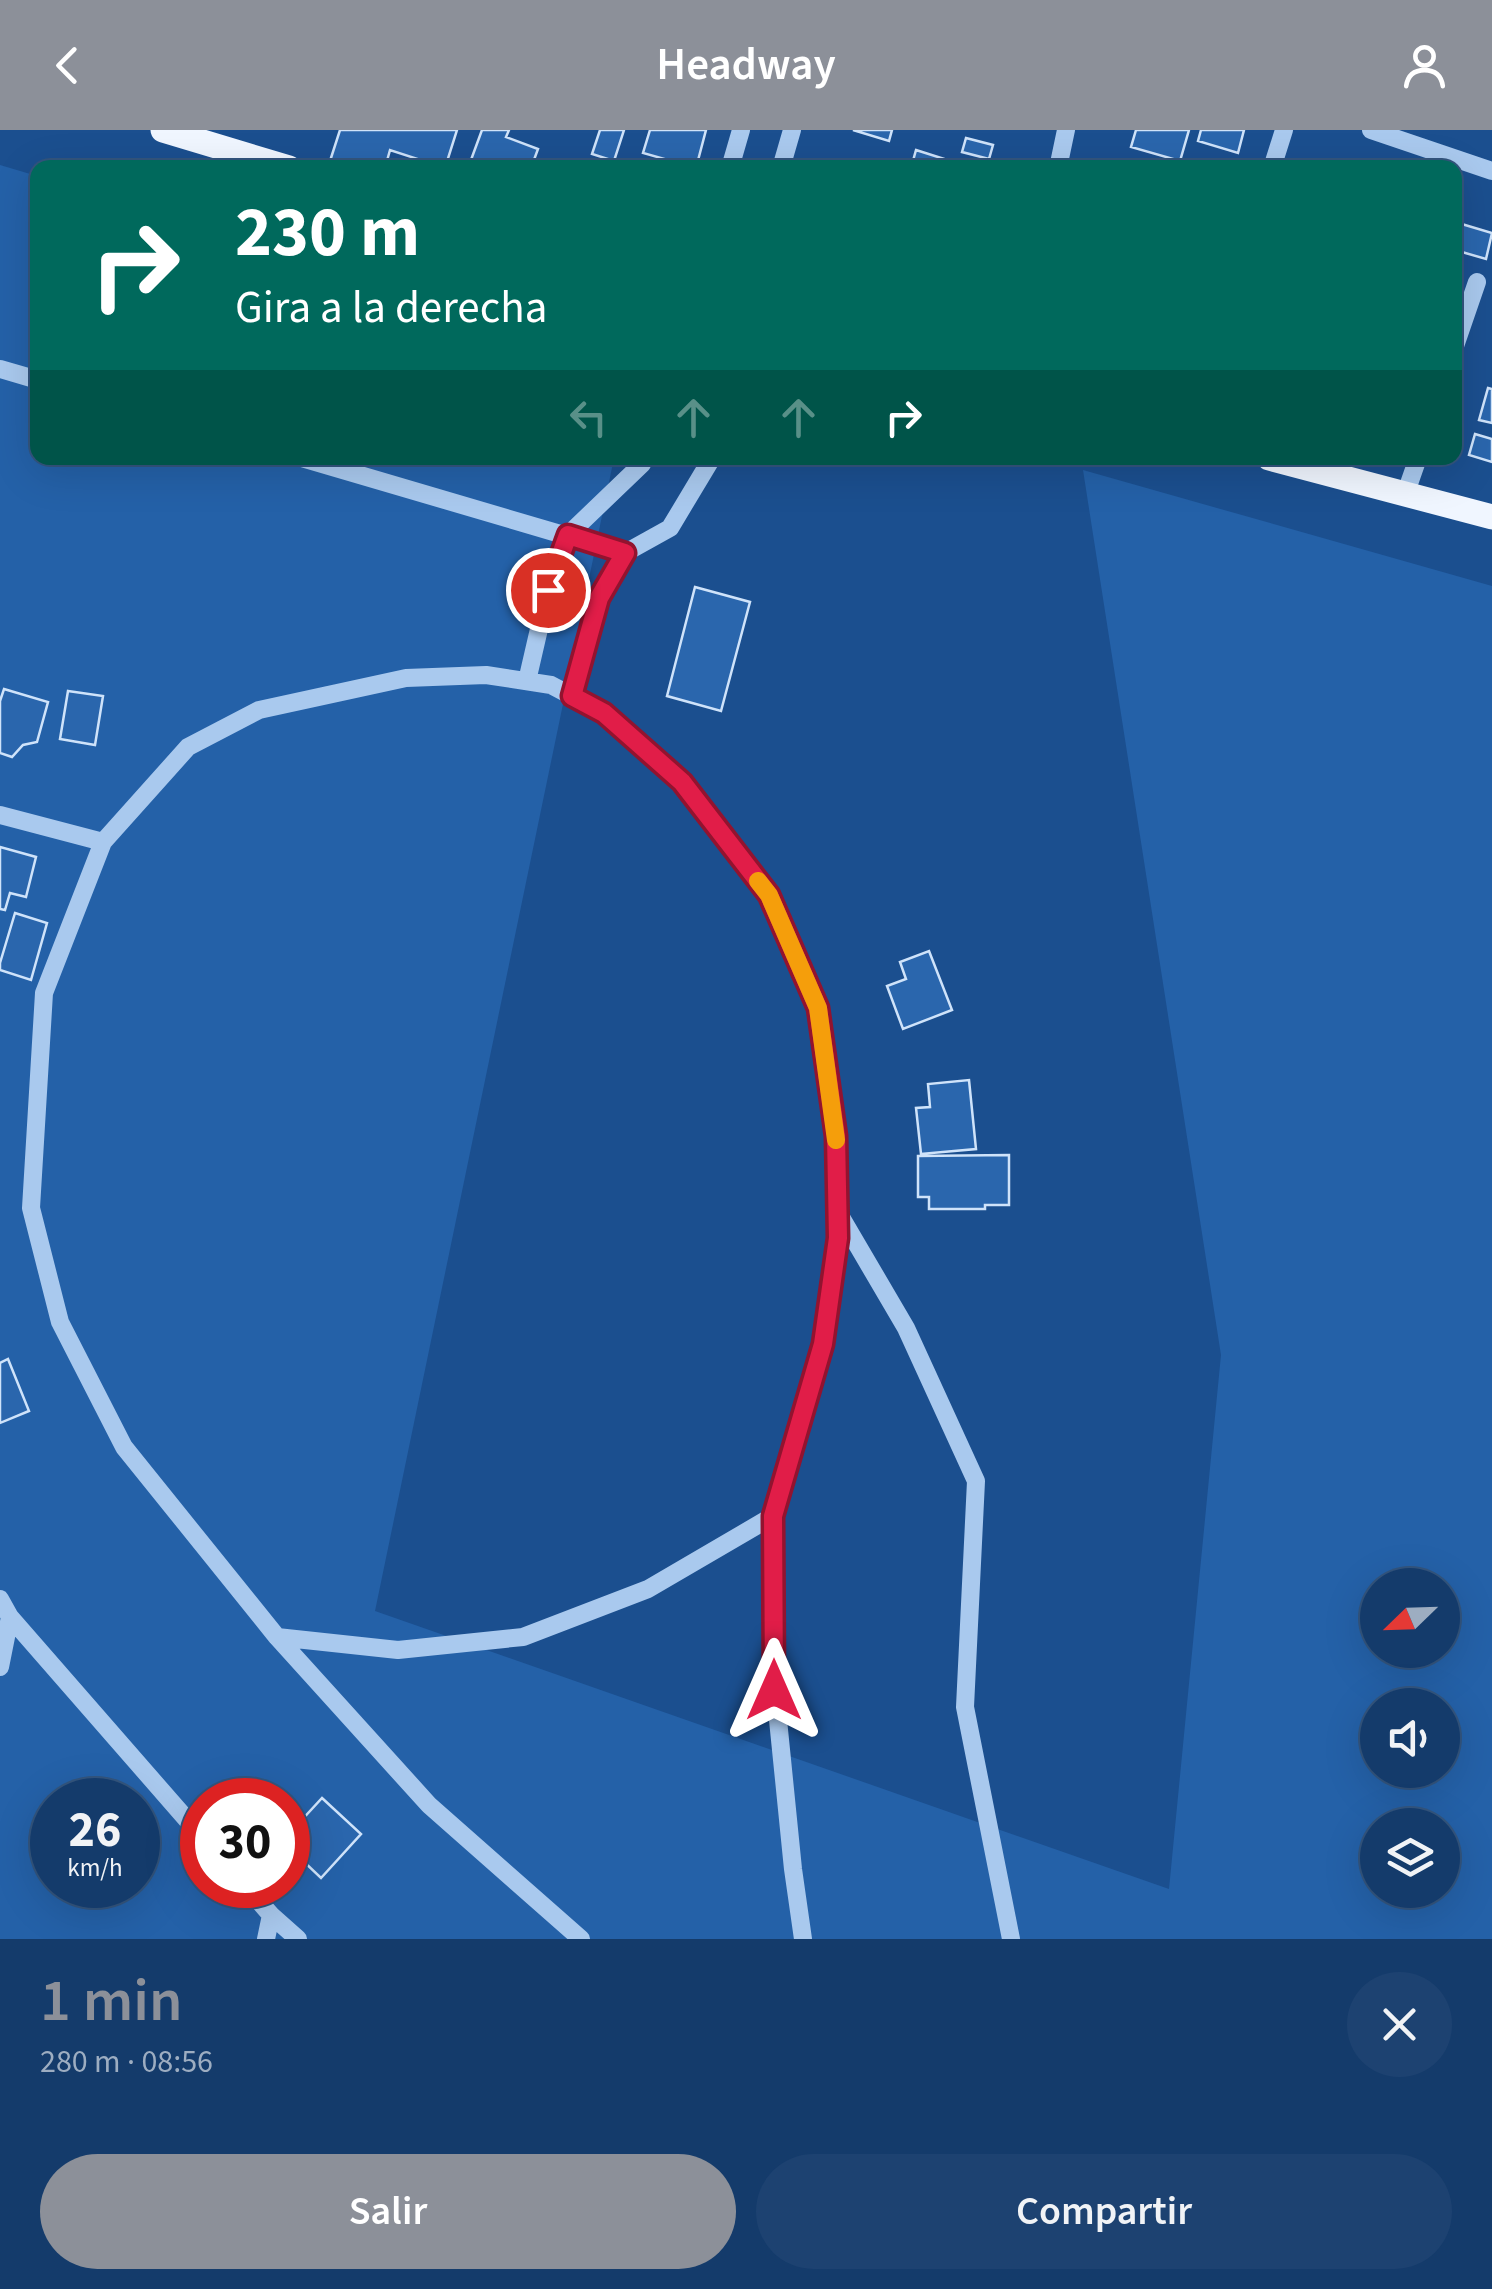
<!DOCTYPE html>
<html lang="es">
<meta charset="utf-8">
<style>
body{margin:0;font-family:"Source Sans 3",sans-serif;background:#1d4271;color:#f1f3f6;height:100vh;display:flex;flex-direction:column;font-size:38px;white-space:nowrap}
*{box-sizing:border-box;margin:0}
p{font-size:32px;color:#9dadc1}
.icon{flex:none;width:55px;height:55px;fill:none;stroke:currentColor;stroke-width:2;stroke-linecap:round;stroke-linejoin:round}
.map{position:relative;height:1809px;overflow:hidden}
.sheet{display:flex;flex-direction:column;background:#143b6b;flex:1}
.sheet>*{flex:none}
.hud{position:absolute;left:30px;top:30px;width:1432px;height:305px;border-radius:20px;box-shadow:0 10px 40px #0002,0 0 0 2px #33557e;background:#00695c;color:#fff;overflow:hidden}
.needle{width:65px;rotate:247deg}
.controls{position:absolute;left:1360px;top:1438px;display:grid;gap:20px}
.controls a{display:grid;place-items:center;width:100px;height:100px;border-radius:50%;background:#143b6b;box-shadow:0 10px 40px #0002,0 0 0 2px #33557e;font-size:50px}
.speed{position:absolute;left:30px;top:1648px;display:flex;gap:20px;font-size:50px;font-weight:700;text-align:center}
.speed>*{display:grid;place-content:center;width:130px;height:130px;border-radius:50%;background:#143b6b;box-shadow:0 10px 40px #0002,0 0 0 2px #33557e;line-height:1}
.speed small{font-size:25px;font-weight:400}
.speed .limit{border:15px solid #d22;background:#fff;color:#111}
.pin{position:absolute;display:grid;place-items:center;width:85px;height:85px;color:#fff;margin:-42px;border:5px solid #fff;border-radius:50%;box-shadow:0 2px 10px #0007}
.me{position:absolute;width:110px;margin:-55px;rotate:0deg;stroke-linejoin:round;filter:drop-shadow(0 0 8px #0008)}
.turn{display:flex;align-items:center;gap:35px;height:210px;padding:0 40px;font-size:45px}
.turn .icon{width:130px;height:130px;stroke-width:2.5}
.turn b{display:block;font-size:70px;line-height:85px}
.lanes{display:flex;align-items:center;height:95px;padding:0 40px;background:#0003;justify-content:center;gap:50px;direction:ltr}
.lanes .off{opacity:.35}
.round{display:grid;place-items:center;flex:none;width:105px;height:105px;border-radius:52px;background:#1d4271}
.summary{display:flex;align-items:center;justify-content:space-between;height:170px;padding:0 40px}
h1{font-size:60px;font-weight:600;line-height:75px;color:#8c9099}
.action{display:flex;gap:20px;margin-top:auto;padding:20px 40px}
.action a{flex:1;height:115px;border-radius:60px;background:#8c9099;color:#fff;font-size:40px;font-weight:600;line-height:115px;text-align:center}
.action a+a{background:#1d4271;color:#f1f3f6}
header{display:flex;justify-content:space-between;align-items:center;height:130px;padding:0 40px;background:#8c9099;color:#fff;font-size:45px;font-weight:600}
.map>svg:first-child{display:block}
</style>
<header><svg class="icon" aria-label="back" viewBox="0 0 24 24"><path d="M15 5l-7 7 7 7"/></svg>Headway<svg class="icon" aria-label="person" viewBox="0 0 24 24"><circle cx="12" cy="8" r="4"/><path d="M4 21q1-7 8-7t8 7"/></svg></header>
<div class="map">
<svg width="1492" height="1809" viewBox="0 0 1492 1809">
<rect width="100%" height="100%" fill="#1b4f8f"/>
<path fill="#2461a8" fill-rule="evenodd" d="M0,35L37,46L38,328H614L375,1481L1169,1759L1221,1225L1083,340L1492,456V1809H0ZM1378,1455H1442V1520H1378ZM1378,1575H1442V1640H1378ZM52,1670H138V1755H52ZM202,1670H288V1755H202ZM1378,1695H1442V1760H1378Z"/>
<path fill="#2a66ad" stroke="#cfe3fa" stroke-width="2.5" d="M340,0H457L445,38L390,20L385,38H351L330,31Z
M482,0H509L506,7L538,19L531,38H468Z
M600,0H624L614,31L592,24Z
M650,0H706L696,38L643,23Z
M853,0H892L889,11Z
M1136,0H1189L1180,31L1131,17Z
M1201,0H1244L1238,23L1198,11Z
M966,8L993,15L989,29L962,22Z
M916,20L954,32L952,38H911Z
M1455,92L1492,103L1486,129L1455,120Z
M1488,258L1492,259V293L1479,290Z
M1475,304L1492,309V332L1469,325Z
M695,457L750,472L721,581L667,566Z
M4,559L48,572L37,612L23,615L12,627L0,623V571Z
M68,561L103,566L95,615L60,609Z
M0,717L36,727L26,767L10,763L5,780L0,779Z
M15,783L47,793L31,850L0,840V833Z
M929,821L952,880L903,899L887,856L906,849L900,832Z
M969,950L976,1019L921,1024L916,978L930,977L928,954Z
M1009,1025V1075H985V1079H929V1067H918V1026Z
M8,1229L29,1281L0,1293V1233Z
M322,1668L361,1704L321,1748L297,1725L288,1736V1705Z"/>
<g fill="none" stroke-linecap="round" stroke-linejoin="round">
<path stroke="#a9c9ee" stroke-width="18" d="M1371,0L1492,41
M730,38L741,0
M781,38L792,0
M1058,38L1066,0
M1272,38L1284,0
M1455,216L1477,152
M0,239L38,250
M302,328L625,423
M1405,365L1418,328
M527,551L548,460L568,405L642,334L645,328
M573,566L599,468L625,423L670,398L712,328
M0,685L103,712
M838,1082L906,1198L976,1351L965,1577L1011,1809
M0,1469L10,1487L202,1707
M277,1507L398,1520L523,1507L648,1459L773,1386
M0,1537L10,1487
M245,1755L271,1785L298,1809
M266,1809L271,1785
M581,1809L429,1675L277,1507L124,1317L60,1192L31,1078L44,863L103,712L188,617L259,580L406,548L486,545L551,555L604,583L683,652L769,765L818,878L836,1006L837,1108L823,1214L773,1386L775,1560L793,1739L803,1809"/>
<path stroke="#f0f6ff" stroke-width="25" d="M163,0L289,38
M1269,328L1492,387"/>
</g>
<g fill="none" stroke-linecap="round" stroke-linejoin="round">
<defs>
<path id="route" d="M548,460L568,405L625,423L599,468L572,566L604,583L682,652L769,765L818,878L836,1006L838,1108L823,1214L773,1386L774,1560"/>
</defs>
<use href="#route" stroke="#92132f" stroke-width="25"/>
<use href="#route" stroke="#e11d48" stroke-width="18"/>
<path stroke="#f59e0b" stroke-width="18" d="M758,751L769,765L818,878L836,1010"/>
</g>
</svg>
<div class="controls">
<a><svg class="needle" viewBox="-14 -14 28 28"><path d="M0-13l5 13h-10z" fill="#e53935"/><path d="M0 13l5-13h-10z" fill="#9dadc1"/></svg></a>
<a><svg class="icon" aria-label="sound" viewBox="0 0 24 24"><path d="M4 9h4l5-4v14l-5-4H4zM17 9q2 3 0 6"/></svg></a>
<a><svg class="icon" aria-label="layers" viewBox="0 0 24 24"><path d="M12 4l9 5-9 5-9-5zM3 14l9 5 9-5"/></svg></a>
</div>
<div class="speed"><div>26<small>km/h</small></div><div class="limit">30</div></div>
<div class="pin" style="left:548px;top:460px;background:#d93025"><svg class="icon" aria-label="arrive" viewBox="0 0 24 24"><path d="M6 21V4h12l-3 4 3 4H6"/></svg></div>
<svg class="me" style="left:774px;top:1560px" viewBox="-20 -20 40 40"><path d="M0-17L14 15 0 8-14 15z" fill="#e11d48" stroke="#fff" stroke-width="4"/></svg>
<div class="hud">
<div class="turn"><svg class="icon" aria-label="right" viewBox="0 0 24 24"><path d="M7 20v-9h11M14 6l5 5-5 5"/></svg><div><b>230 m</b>Gira a la derecha</div></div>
<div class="lanes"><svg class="icon off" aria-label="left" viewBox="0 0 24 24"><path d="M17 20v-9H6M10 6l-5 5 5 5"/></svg><svg class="icon off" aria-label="ahead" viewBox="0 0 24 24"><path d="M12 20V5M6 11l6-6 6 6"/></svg><svg class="icon off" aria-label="ahead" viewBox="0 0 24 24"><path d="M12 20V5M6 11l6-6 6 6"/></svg><svg class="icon" aria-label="right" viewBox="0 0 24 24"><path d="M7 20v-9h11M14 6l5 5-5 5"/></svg></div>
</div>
</div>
<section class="sheet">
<div class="summary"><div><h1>1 min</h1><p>280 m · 08:56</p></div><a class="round"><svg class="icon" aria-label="close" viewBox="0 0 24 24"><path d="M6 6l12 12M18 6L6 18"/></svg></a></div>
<div class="action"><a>Salir</a><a>Compartir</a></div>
</section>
